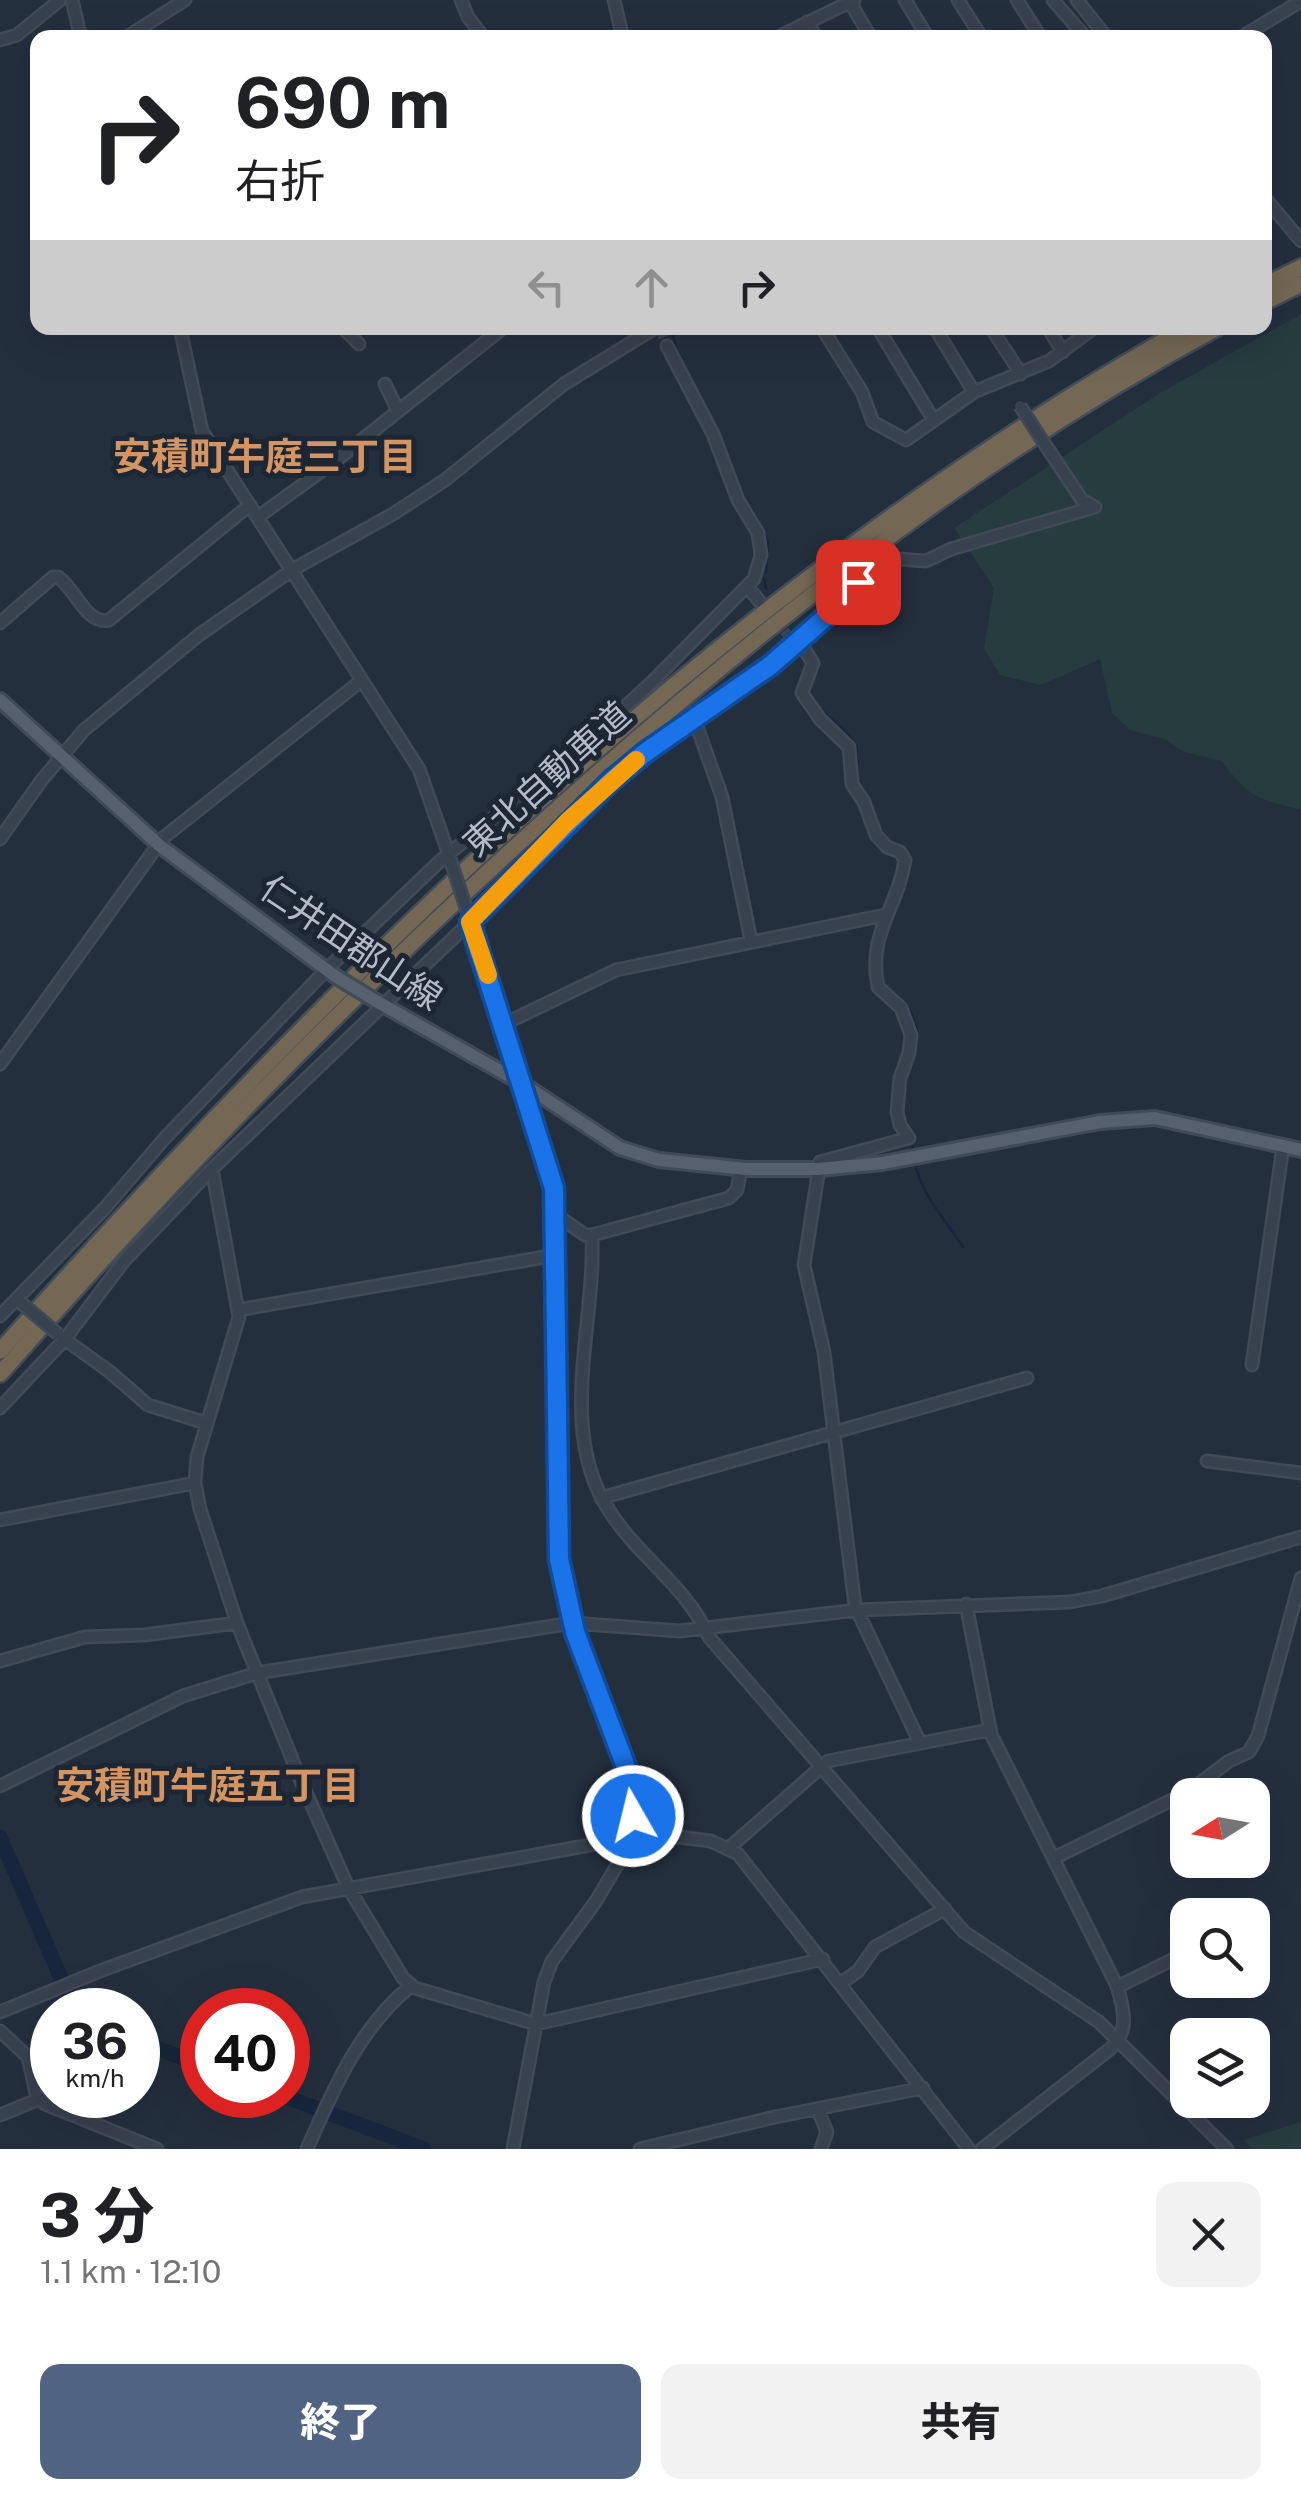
<!DOCTYPE html>
<html lang="ja">
<meta charset="utf-8">
<style>
body{margin:0;font-family:"Public Sans","Noto Sans JP",sans-serif;background:#f2f2f2;color:#202124;height:100vh;display:flex;flex-direction:column;font-size:38px;white-space:nowrap}
*{box-sizing:border-box;margin:0}
p{font-size:32px;color:#757577}
.icon{flex:none;width:55px;height:55px;fill:none;stroke:currentColor;stroke-width:2;stroke-linecap:round;stroke-linejoin:round}
.map{position:relative;height:2149px;overflow:hidden}
.sheet{display:flex;flex-direction:column;background:#fff;flex:1}
.sheet>*{flex:none}
.hud{position:absolute;left:30px;top:30px;width:1242px;height:305px;border-radius:20px;box-shadow:0 10px 40px #0002;background:#fff;color:#202124;overflow:hidden}
.needle{width:65px;rotate:259deg}
.tools{position:absolute;left:1170px;top:1778px;display:grid;gap:20px}
.tools a{display:grid;place-items:center;width:100px;height:100px;border-radius:20px;background:#fff;box-shadow:0 10px 40px #0002;font-size:50px}
.speed{position:absolute;left:30px;top:1988px;display:flex;gap:20px;font-size:50px;font-weight:700;text-align:center}
.speed>*{display:grid;place-content:center;width:130px;height:130px;border-radius:50%;background:#fff;box-shadow:0 10px 40px #0002;line-height:1}
.speed small{font-size:25px;font-weight:400}
.speed .limit{border:15px solid #d22;background:#fff;color:#111}
.pin{position:absolute;display:grid;place-items:center;width:85px;height:85px;color:#fff;margin:-42px;border-radius:20px;box-shadow:0 5px 15px #0006}
.me{position:absolute;width:110px;margin:-55px;rotate:352deg;stroke-linejoin:round;filter:drop-shadow(0 0 8px #0008)}
.turn{display:flex;align-items:center;gap:35px;height:210px;padding:0 40px;font-size:45px}
.turn .icon{width:130px;height:130px;stroke-width:2.5}
.turn b{display:block;font-size:70px;line-height:85px}
.lanes{display:flex;align-items:center;height:95px;padding:0 40px;background:#0003;justify-content:center;gap:50px;direction:ltr}
.lanes .off{opacity:.35}
.round{display:grid;place-items:center;flex:none;width:105px;height:105px;border-radius:20px;background:#f2f2f2}
.headline{display:flex;align-items:center;justify-content:space-between;height:170px;padding:0 40px}
h1{font-size:60px;font-weight:800;line-height:75px}
.cta{display:flex;gap:20px;margin-top:auto;padding:20px 40px}
.cta a{flex:1;height:115px;border-radius:20px;background:#506383;color:#fff;font-size:40px;font-weight:800;line-height:115px;text-align:center}
.cta a+a{background:#f2f2f2;color:#202124}
.map>svg:first-child{display:block}
</style>
<div class="map">
<svg width="1301" height="2149" viewBox="0 0 1301 2149">
<rect width="100%" height="100%" fill="#242f3e"/>
<path fill="#263c3f" d="M1301,314V810C1257,798 1249,799 1222,761L1185,752L1164,739L1130,730L1112,713L1100,659L1041,685L1000,675L984,649L994,588L954,528L1160,393Z
M1301,2122V2149H1253L1243,2140Z"/>
<g fill="none" stroke-linecap="round" stroke-linejoin="round">
<path stroke="#17263c" stroke-width="2.5" d="M671,328L678,357
M703,404L715,428
M760,526L768,541L766,572
M764,579L766,589
M808,644L818,662L813,677
M809,689C819,717 845,724 855,744C860,756 855,765 857,777C857,781 879,828 883,836
M889,841C918,856 913,868 900,895
M884,942L890,921
M893,995C920,1011 921,1039 910,1066
M909,1130L913,1150
M915,1163C921,1195 947,1221 963,1247"/>
<path stroke="#17263c" stroke-width="15" d="M0,1837L66,1990L91,2010
M138,2041L202,2065
M281,2095L424,2149"/>
<path stroke="#3a4453" stroke-width="10" stroke-dasharray="10 5" stroke-linecap="butt" d="M660,328L667,346
M775,619L790,638"/>
<defs>
<path id="minor" d="M72,0L81,38
M461,0L468,17L484,38
M614,0L623,38
M905,0L928,38
M958,0L982,38
M1017,0L1041,38
M1053,0L1086,38
M1077,0L1107,38
M850,2L871,38
M807,22L817,38
M125,38L185,0
M776,38L854,0
M1240,38L1301,1
M0,40L17,35L60,0
M1265,198L1301,241
M180,328L202,431L419,769L451,861
M343,328L359,344
M822,328L862,392L873,422L906,440L974,392L1049,361L1094,328
M878,328L933,419
M935,328L974,392
M991,328L1021,374
M1048,328L1063,352
M385,384L398,411
M1046,446L1082,500L1095,507
M258,517L334,462L503,328
M747,586L760,602
M0,623L53,577H58C76,589 86,625 109,620L250,505
M799,641L813,663L802,693L820,719L849,747L852,784L864,802L876,835L887,847L900,852L905,860C898,908 867,933 878,987L901,1008L911,1035L909,1053L900,1078L897,1112L900,1125L909,1138L820,1162L804,1265L824,1352L855,1606L920,1743
M694,718L722,797L751,941
M0,839L41,781L84,730L199,635L292,570L393,514L445,480L564,384L655,328
M469,917L553,1187L559,1559L575,1632L623,1760L633,1799L632,1823L619,1862L596,1901L552,1961L544,1982L513,2149
M504,1024L616,970L885,915
M0,1064L163,838L362,680
M212,1169L239,1317L197,1457L195,1483L200,1509L237,1623L301,1781L348,1887L403,1978L415,1988L536,2024L823,1959
M555,1214L585,1235H592L729,1198L737,1190L741,1168
M592,1235C596,1325 556,1431 610,1512C639,1557 687,1587 709,1637L964,1932L1099,2022L1227,2149
M238,1310L556,1255
M0,1316L105,1208L164,1139L326,970L441,860L590,739L652,682L754,579L761,555L758,533L738,500L713,434L667,346
M63,1338L110,1372L148,1405L206,1423
M1252,1365L1283,1146
M0,1408L65,1339L124,1261L212,1169L470,922L568,821L647,752L771,665L844,601L874,563L885,558L926,561L951,549L1095,507
M1207,1461L1301,1473
M601,1498L1027,1378
M0,1520L195,1483
M966,1604L991,1734L1117,1986C1124,2010 1130,2031 1110,2049L982,2149
M0,1661L85,1637L144,1635L237,1623
M0,1786L183,1696L257,1673L572,1623L680,1631L857,1610L1070,1602L1102,1596L1301,1537
M630,1831L711,1841L738,1854L969,2149
M730,1847L828,1761L989,1730
M1054,1858L1188,1792L1229,1761L1249,1752L1258,1736L1301,1578
M841,1983L858,1971L875,1947L945,1909
M1117,1987L1188,1952
M0,2012L100,1971L302,1897L629,1838
M0,2031L28,2057L36,2094L45,2104L157,2149
M818,2110L827,2132L821,2149
M0,2115L39,2099
M307,2149C332,2092 360,2026 411,1986
M640,2149L775,2117L923,2088"/>
<path id="major" d="M0,700L159,845L335,976
M376,1001L523,1084L620,1148L659,1160L746,1169H818L883,1163L1100,1122L1155,1118L1301,1150"/>
<path id="highway" d="M1265,285L1301,267
M1265,302L1301,284
M0,1351C344,966 733,582 1186,328
M0,1374C166,1185 341,1005 527,836C739,643 964,465 1217,328"/>
</defs>
<use href="#minor" stroke="#414a57" stroke-width="15"/>
<use href="#major" stroke="#414a57" stroke-width="18"/>
<use href="#highway" stroke="#434c59" stroke-width="20"/>
<use href="#minor" stroke="#38414e" stroke-width="10"/>
<use href="#major" stroke="#56606e" stroke-width="12"/>
<use href="#highway" stroke="#746855" stroke-width="15"/>
<defs>
<path id="minor-bridge" d="M1020,406L1046,446
M451,862L468,914
M20,1302L58,1334"/>
<path id="major-bridge" d="M335,976L376,1001"/>
</defs>
<use href="#minor-bridge" stroke="#414a57" stroke-width="15" stroke-linecap="butt"/>
<use href="#major-bridge" stroke="#414a57" stroke-width="18" stroke-linecap="butt"/>
<use href="#minor-bridge" stroke="#38414e" stroke-width="10"/>
<use href="#major-bridge" stroke="#56606e" stroke-width="12"/>
</g>
<g fill="none" stroke-linecap="round" stroke-linejoin="round">
<defs>
<path id="route" d="M633,1816L626,1767L575,1632L559,1559L554,1188L470,922L611,781L646,752L771,665L844,601L858,582"/>
</defs>
<use href="#route" stroke="#114b97" stroke-width="25"/>
<use href="#route" stroke="#1a73e8" stroke-width="18"/>
<path stroke="#f59e0b" stroke-width="18" d="M488,975L470,922L568,821L636,760"/>
</g>
<g text-anchor="middle" stroke-width="10" stroke-linejoin="round" paint-order="stroke">
<g font-size="35" fill="#b4bcc9" stroke="#1d2633">
<text transform="translate(547 779) rotate(-42)" y="12">東北自動車道</text>
<text transform="translate(351 943) rotate(34)" y="12">仁井田郡山線</text>
</g>
<g font-size="38" font-weight="bold" fill="#d59563" stroke="#1d2633">
<text x="265" y="470">安積町牛庭三丁目</text>
<text x="208" y="1799">安積町牛庭五丁目</text>
</g>
</g>
</svg>
<div class="tools">
<a><svg class="needle" viewBox="-14 -14 28 28"><path d="M0-13l5 13h-10z" fill="#e53935"/><path d="M0 13l5-13h-10z" fill="#757577"/></svg></a>
<a><svg class="icon" aria-label="search" viewBox="0 0 24 24"><circle cx="10" cy="10" r="6"/><path d="M15 15l6 6"/></svg></a>
<a><svg class="icon" aria-label="layers" viewBox="0 0 24 24"><path d="M12 4l9 5-9 5-9-5zM3 14l9 5 9-5"/></svg></a>
</div>
<div class="speed"><div>36<small>km/h</small></div><div class="limit">40</div></div>
<div class="pin" style="left:858px;top:582px;background:#d93025"><svg class="icon" aria-label="arrive" viewBox="0 0 24 24"><path d="M6 21V4h12l-3 4 3 4H6"/></svg></div>
<svg class="me" style="left:633px;top:1816px" viewBox="-20 -20 40 40"><circle r="17" fill="#1a73e8" stroke="#fff" stroke-width="3"/><path d="M0-11L8 9 0 5-8 9z" fill="#fff"/></svg>
<div class="hud">
<div class="turn"><svg class="icon" aria-label="right" viewBox="0 0 24 24"><path d="M7 20v-9h11M14 6l5 5-5 5"/></svg><div><b>690 m</b>右折</div></div>
<div class="lanes"><svg class="icon off" aria-label="left" viewBox="0 0 24 24"><path d="M17 20v-9H6M10 6l-5 5 5 5"/></svg><svg class="icon off" aria-label="ahead" viewBox="0 0 24 24"><path d="M12 20V5M6 11l6-6 6 6"/></svg><svg class="icon" aria-label="right" viewBox="0 0 24 24"><path d="M7 20v-9h11M14 6l5 5-5 5"/></svg></div>
</div>
</div>
<section class="sheet">
<div class="headline"><div><h1>3 分</h1><p>1.1 km · 12:10</p></div><a class="round"><svg class="icon" aria-label="close" viewBox="0 0 24 24"><path d="M6 6l12 12M18 6L6 18"/></svg></a></div>
<div class="cta"><a>終了</a><a>共有</a></div>
</section>
